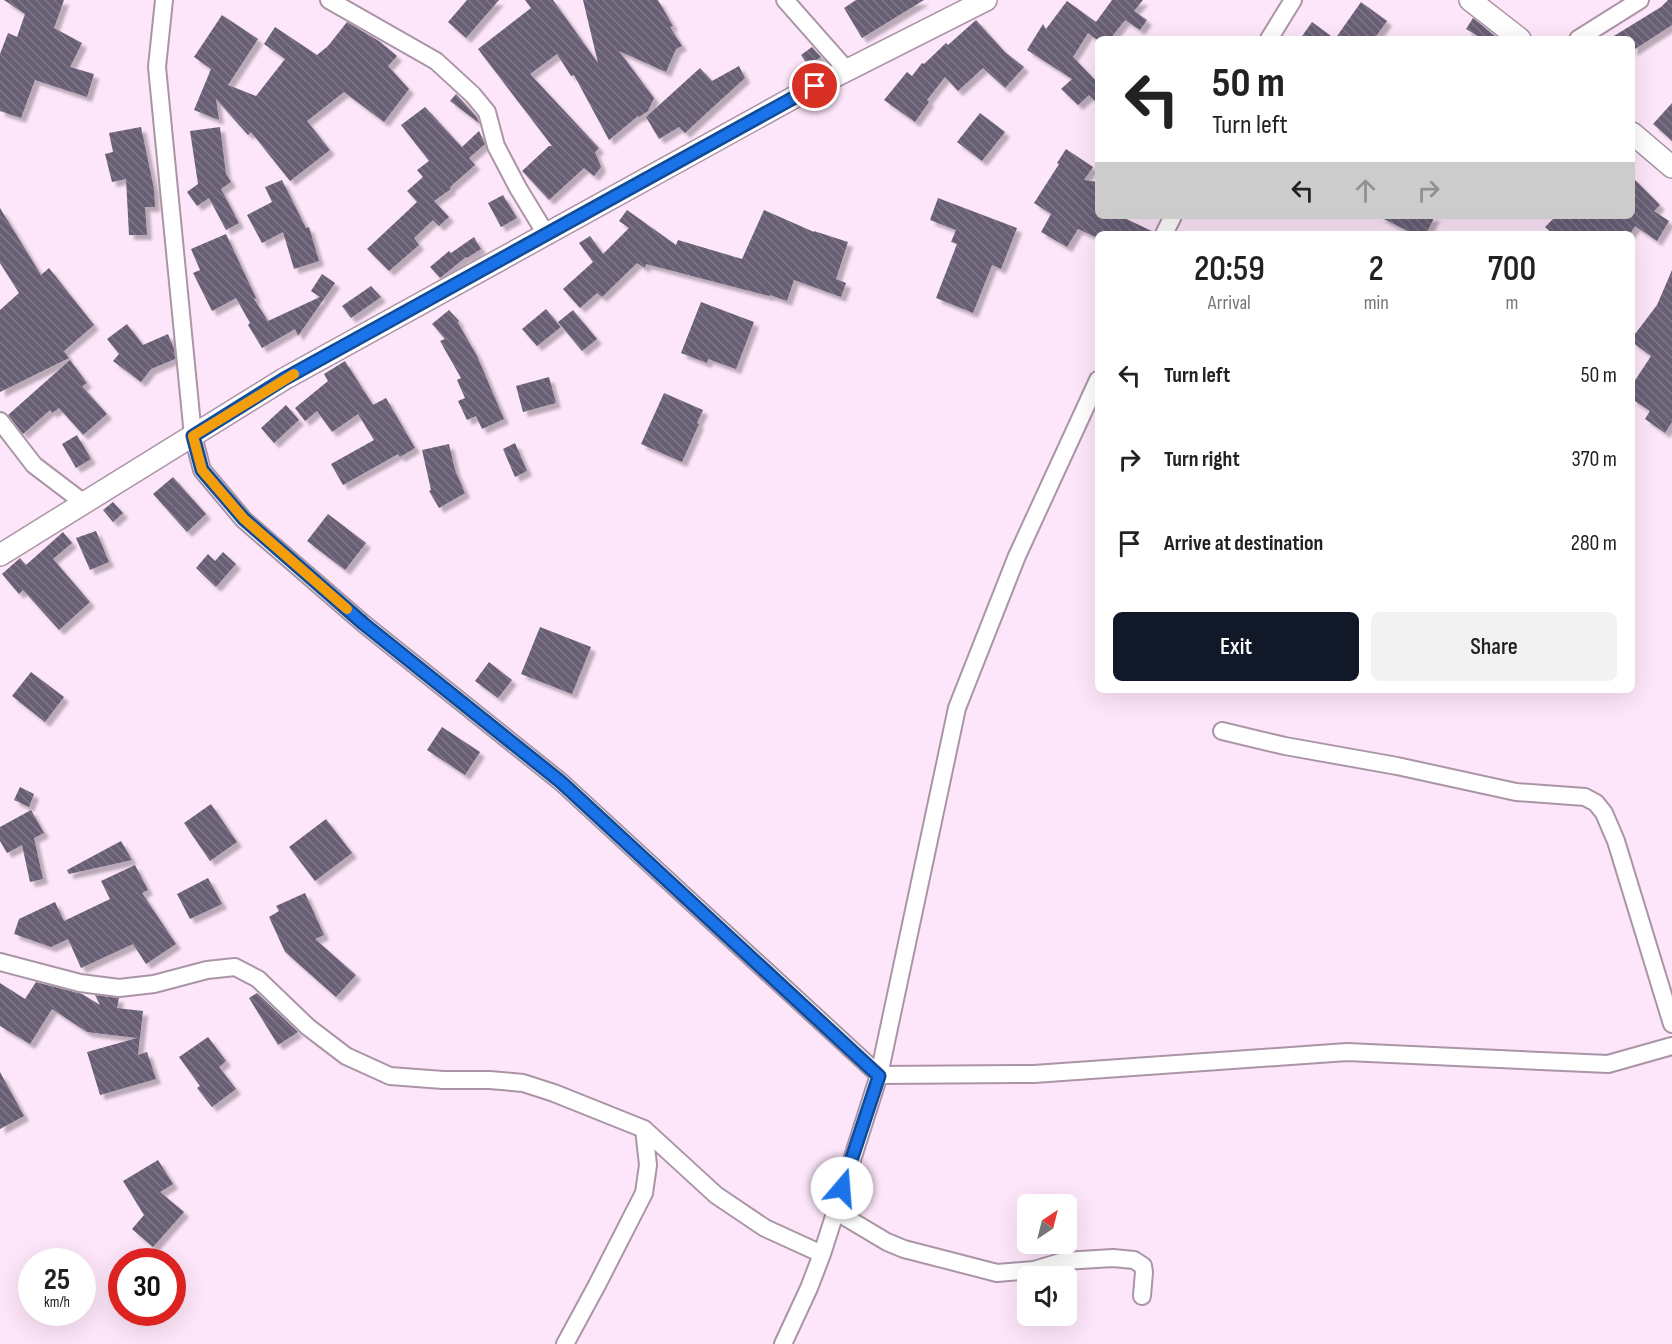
<!DOCTYPE html>
<style>
body{margin:0;font-family:"Sofia Sans Condensed",sans-serif;background:#f2f2f2;color:#222;height:100vh;display:flex;flex-direction:column;font-size:22px;white-space:nowrap}
*{box-sizing:border-box;margin:0}
p{font-size:20px;color:#767676}
.icon{flex:none;width:33px;height:33px;fill:none;stroke:currentColor;stroke-width:2;stroke-linecap:round;stroke-linejoin:round}
.map{position:relative;flex:1;overflow:hidden}
.sheet{position:absolute;left:1095px;top:231px;width:540px;height:462px;display:flex;flex-direction:column;background:#fff;border-radius:9px;box-shadow:0 6px 24px #0002}
.sheet>*{flex:none}
.guide{position:absolute;left:1095px;top:36px;width:540px;height:183px;border-radius:9px;box-shadow:0 6px 24px #0002;background:#fff;color:#222;overflow:hidden}
.needle{width:39px;rotate:35deg}
.tools{position:absolute;left:1017px;top:1194px;display:grid;gap:12px}
.tools a{display:grid;place-items:center;width:60px;height:60px;border-radius:9px;background:#fff;box-shadow:0 6px 24px #0002;font-size:30px}
.speed{position:absolute;left:18px;top:1248px;display:flex;gap:12px;font-size:30px;font-weight:700;text-align:center}
.speed>*{display:grid;place-content:center;width:78px;height:78px;border-radius:50%;background:#fff;box-shadow:0 6px 24px #0002;line-height:1}
.speed small{font-size:15px;font-weight:400}
.speed .limit{border:9px solid #d22;background:#fff;color:#111}
.pin{position:absolute;display:grid;place-items:center;width:51px;height:51px;color:#fff;margin:-26px;border:3px solid #fff;border-radius:50%;box-shadow:0 2px 6px #0007}
.me{position:absolute;width:66px;margin:-33px;rotate:18deg;stroke-linejoin:round;filter:drop-shadow(0 0 4px #0008)}
.turn{display:flex;align-items:center;gap:21px;height:126px;padding:0 18px;font-size:27px}
.turn .icon{width:78px;height:78px;stroke-width:2.5}
.turn b{display:block;font-size:42px;line-height:51px}
.lanes{display:flex;align-items:center;height:57px;padding:0 18px;background:#0003;justify-content:center;gap:30px;direction:ltr}
.lanes .off{opacity:.35}
.eta{display:flex;justify-content:space-evenly;align-items:center;height:102px;text-align:center}
.eta b{font-size:36px;font-weight:600;line-height:42px}
.primary-button{display:flex;gap:12px;margin-top:auto;padding:12px 18px}
.primary-button a{flex:1;height:69px;border-radius:9px;background:#111827;color:#fff;font-size:24px;font-weight:600;line-height:69px;text-align:center}
.primary-button a+a{background:#f2f2f2;color:#222}
ul{padding:0;list-style:none}
li{display:flex;align-items:center;gap:18px;height:84px;padding:0 18px}
li div{flex:1}
li b{display:block;font-size:22px}
li em{font-style:normal}
.map>svg:first-child{display:block}
</style>
<div class="map">
<svg width="1672" height="1344" viewBox="0 0 1672 1344">
<defs>
<pattern id="building-back-hatch" width="6" height="6" patternUnits="userSpaceOnUse" patternTransform="scale(1.5)"><rect width="6" height="6" fill="#675f75"/><path d="M-1 5l2 2M0 0l6 6M5-1l2 2" fill="none" stroke="#7e7788"/></pattern>
<filter id="shadow"><feDropShadow dx="5" dy="5" stdDeviation="1.5" flood-color="#0004"/></filter>
</defs>
<rect width="100%" height="100%" fill="#fde6f9"/>
<path fill="url(#building-back-hatch)" filter="url(#shadow)" d="M4,0H64L54,28L82,43L70,67L94,74L87,97L35,80L21,118L0,111V54L8,33L17,37L25,14Z
M467,0H499L466,38L448,22Z
M525,0H553L598,63L583,0H658L673,26L670,27L682,46L676,49L666,72L619,51L654,98L648,111L639,117L638,116L609,140L574,75L571,76L557,54L530,74L599,148L595,152L601,167L594,176L584,168L549,200L522,171L549,146H552L478,49L531,8Z
M856,0H924L862,38L844,8Z
M1112,0H1143L1134,11L1147,20L1140,30L1125,20L1110,39H1096L1088,33L1073,57L1098,83V104L1089,95L1078,105L1061,89L1072,79L1027,50L1043,24L1046,29L1067,1L1096,22Z
M1668,0H1672V25L1632,51V39H1609L1661,7Z
M1361,2L1387,21L1374,39H1300L1312,22L1335,39Z
M222,15L258,39L228,85L256,96L285,59L264,44L275,27L317,55L328,46L347,22L379,41L397,56L388,66L409,89L384,122L344,92L307,121L330,150L290,181L251,132L248,135L216,99L219,120L194,110L211,69L194,57Z
M1473,18L1499,39H1483L1466,29Z
M976,20L1005,52L1024,67L1005,88L983,68L958,91L945,77L927,100L929,102L915,122L884,100L907,72L912,76L922,63L924,64L946,43L948,45Z
M812,47L821,57L808,65L801,55Z
M739,66L745,78L712,108L685,133L679,127L659,139L646,117L700,68L712,81Z
M456,94L477,117L479,123L450,101Z
M1672,103V141L1653,124Z
M425,107L462,147L479,131L485,144L469,158L475,165L450,187L451,189L434,201L449,217L439,226L433,220L414,238L419,245L389,271L367,249L417,202L407,191L423,177L417,170L429,161L401,125Z
M980,113L1005,132L982,161L957,142Z
M141,127L154,189L155,207H145L147,235H129L126,179L112,182L105,154L113,152L109,133Z
M220,127L226,174L231,182L221,189L239,223L226,230L209,198L197,206L187,192L198,184L190,131Z
M1066,149L1093,167L1084,180L1098,182V216H1120L1154,232V234H1098V238L1078,229L1067,247L1041,232L1051,214L1034,203L1059,164L1057,163Z
M1632,177L1660,205L1654,211L1669,221L1657,241L1635,226L1630,234H1553L1545,227L1556,216H1632Z
M282,180L306,228L309,227L319,261L294,269L283,232L262,243L247,215L272,202L265,187Z
M503,195L517,218L501,227L488,203Z
M938,198L1017,228L1001,269L992,265L973,313L936,298L957,244L951,242L956,230L930,220Z
M0,208L41,275L49,268L94,325L64,351L69,358L0,392V310L19,293L0,263Z
M627,210L676,245L678,240L742,259L764,210L814,232V231L848,242L836,279L846,283L841,297L794,280L787,301L770,295L769,296L646,264L645,268L637,263L602,297L597,293L580,308L563,289L593,262L579,243L590,236L603,254L629,228L619,221Z
M1378,216H1435L1426,234H1414Z
M226,234L256,298L254,299L268,321L320,297L311,291L322,274L335,283L298,336L295,329L262,348L248,325L250,323L236,298L212,311L193,273L200,270L191,249Z
M474,237L481,249L467,258L466,257L440,278L430,267L449,251L451,253Z
M1672,270V422L1665,433L1645,419L1650,411L1632,399V385L1651,356L1632,342V338L1657,305Z
M371,286L381,297L351,318L342,306Z
M701,302L754,322L736,369L708,359L707,363L681,353Z
M546,309L561,327L537,346L522,329Z
M449,310L459,321L458,323L477,356L504,419L482,429L476,416L467,420L458,401L465,398L457,380L461,378L440,341L445,339L432,324Z
M573,310L597,339L582,351L558,322Z
M127,324L143,345L168,334L174,349L175,359L151,369L141,382L113,361L119,354L107,339Z
M70,360L87,383L82,386L107,414L83,435L59,408L52,413L50,410L23,434L8,415Z
M345,361L373,405L386,398L415,448L400,457L398,454L343,485L331,464L374,440L358,414L332,432L317,411L305,421L295,408L328,381L324,374Z
M549,377L556,403L523,412L516,386Z
M664,393L703,410L697,423L699,424L682,462L641,444Z
M286,405L299,420L274,443L261,428Z
M77,435L91,459L76,468L62,444Z
M515,443L527,471L515,477L503,449Z
M449,444L455,470L465,493L439,508L429,491L431,490L422,450Z
M173,477L206,514L187,532L153,494Z
M113,502L123,513L113,522L103,510Z
M328,514L366,543L345,570L307,541Z
M96,531L109,562L90,570L76,538Z
M63,532L72,543L53,559L90,602L59,630L23,590L19,594L2,574L20,558L26,565Z
M223,552L236,564L216,587L196,568L208,554L215,561Z
M540,627L591,647L572,694L521,674Z
M489,662L512,680L498,698L475,681Z
M31,672L64,697L45,722L12,696Z
M442,727L480,752L465,775L427,750Z
M20,787L34,794L29,807L14,800Z
M211,804L237,842L210,861L184,823Z
M31,810L44,833L34,838L43,879L30,882L22,845L7,853L0,841V827Z
M326,819L352,853L315,881L289,847Z
M121,841L132,860L69,874L67,870Z
M135,865L148,890L142,893L176,944L146,964L133,944L81,968L68,939L51,947L14,934L19,919L55,902L64,921L110,899L101,881Z
M208,878L222,904L190,919L177,894Z
M305,893L324,935L315,939L356,975L336,997L285,952L269,917L279,911L276,906Z
M36,982L82,994L100,1005L95,995L119,998L117,1008L143,1011L138,1055L147,1052L156,1079L100,1095L87,1052L137,1038L87,1032L52,1009L30,1044L0,1026V983L25,999Z
M257,993L298,1032L278,1045L249,998Z
M208,1037L226,1061L219,1067L236,1089L212,1107L197,1088L200,1086L179,1057Z
M0,1072L24,1116L0,1129Z
M158,1160L173,1184L160,1192L184,1212L153,1247L132,1229L144,1215L123,1181Z"/>
<g fill="none" stroke-linecap="round" stroke-linejoin="round">
<defs>
<path id="minor" d="M164,0L157,67L193,436L202,470L244,520L364,624L561,782L879,1075L1034,1074L1347,1052L1608,1064L1672,1046
M329,0L436,61L473,95L487,112L496,146L518,188L546,234
M785,0L846,69
M1269,39L1293,0
M1578,39L1640,0
M1164,234L1173,216
M0,421L34,465L84,503
M1222,731L1285,746L1397,766L1516,792L1585,797L1596,803L1604,813L1616,841L1672,1024
M0,962L80,983L119,988L154,984L207,970L235,967L258,979L308,1027L346,1056L390,1076L443,1080H490L523,1083L554,1093L644,1129L716,1195L765,1228L822,1254
M835,1211L887,1242L904,1249L997,1273L1034,1270L1064,1261L1113,1258L1134,1260L1143,1266L1144,1272L1142,1296
M565,1344L597,1285L644,1193L648,1165L644,1129
M783,1344L809,1288L822,1254L879,1075L957,708L1017,556L1098,380"/>
<path id="tertiary" d="M1470,0L1520,39
M1632,133L1672,167
M0,555L284,379L800,94L986,0"/>
</defs>
<use href="#minor" stroke="#aa95a7" stroke-width="20"/>
<use href="#tertiary" stroke="#aa95a7" stroke-width="24"/>
<use href="#minor" stroke="#fff" stroke-width="16"/>
<use href="#tertiary" stroke="#fff" stroke-width="21"/>
</g>
<g fill="none" stroke-linecap="round" stroke-linejoin="round">
<defs>
<path id="route" d="M815,86L284,379L193,436L202,470L244,519L364,624L561,782L879,1076L842,1188"/>
</defs>
<use href="#route" stroke="#114b97" stroke-width="15"/>
<use href="#route" stroke="#1a73e8" stroke-width="10"/>
<path stroke="#f59e0b" stroke-width="10" d="M294,374L193,436L202,470L244,519L347,609"/>
</g>
</svg>
<div class="tools">
<a><svg class="needle" viewBox="-14 -14 28 28"><path d="M0-13l5 13h-10z" fill="#e53935"/><path d="M0 13l5-13h-10z" fill="#767676"/></svg></a>
<a><svg class="icon" aria-label="sound" viewBox="0 0 24 24"><path d="M4 9h4l5-4v14l-5-4H4zM17 9q2 3 0 6"/></svg></a>
</div>
<div class="speed"><div>25<small>km/h</small></div><div class="limit">30</div></div>
<div class="pin" style="left:815px;top:86px;background:#d93025"><svg class="icon" aria-label="arrive" viewBox="0 0 24 24"><path d="M6 21V4h12l-3 4 3 4H6"/></svg></div>
<svg class="me" style="left:842px;top:1188px" viewBox="-20 -20 40 40"><circle r="19" fill="#fff"/><path d="M0-13L10 11 0 6-10 11z" fill="#1a73e8"/></svg>
<div class="guide">
<div class="turn"><svg class="icon" aria-label="left" viewBox="0 0 24 24"><path d="M17 20v-9H6M10 6l-5 5 5 5"/></svg><div><b>50 m</b>Turn left</div></div>
<div class="lanes"><svg class="icon" aria-label="left" viewBox="0 0 24 24"><path d="M17 20v-9H6M10 6l-5 5 5 5"/></svg><svg class="icon off" aria-label="ahead" viewBox="0 0 24 24"><path d="M12 20V5M6 11l6-6 6 6"/></svg><svg class="icon off" aria-label="right" viewBox="0 0 24 24"><path d="M7 20v-9h11M14 6l5 5-5 5"/></svg></div>
</div>
<section class="sheet">
<div class="eta">
<div><b>20:59</b><p>Arrival</p></div>
<div><b>2</b><p>min</p></div>
<div><b>700</b><p>m</p></div>
</div>
<ul>
<li><svg class="icon" aria-label="left" viewBox="0 0 24 24"><path d="M17 20v-9H6M10 6l-5 5 5 5"/></svg><div><b>Turn left</b></div><em>50 m</em></li>
<li><svg class="icon" aria-label="right" viewBox="0 0 24 24"><path d="M7 20v-9h11M14 6l5 5-5 5"/></svg><div><b>Turn right</b></div><em>370 m</em></li>
<li><svg class="icon" aria-label="arrive" viewBox="0 0 24 24"><path d="M6 21V4h12l-3 4 3 4H6"/></svg><div><b>Arrive at destination</b></div><em>280 m</em></li>
</ul>
<div class="primary-button"><a>Exit</a><a>Share</a></div>
</section>
</div>
